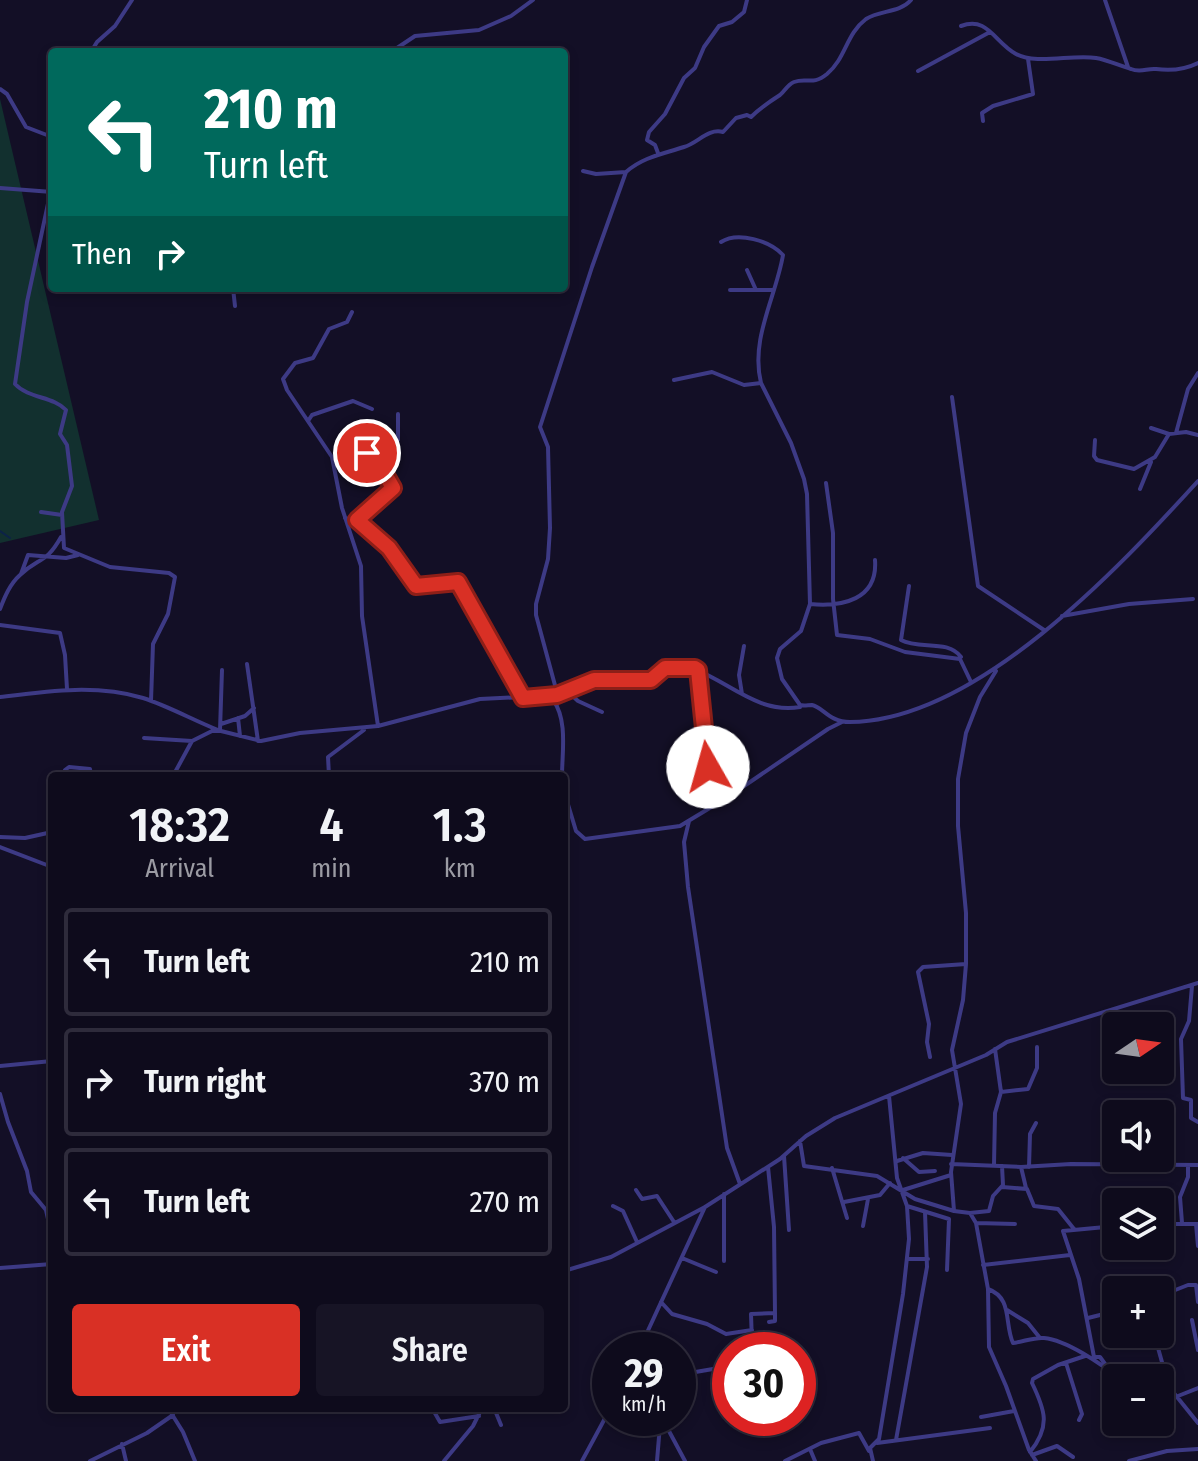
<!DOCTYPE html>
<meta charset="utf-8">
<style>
body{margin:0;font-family:"Fira Sans Condensed",sans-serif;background:#171425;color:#f1f3f6;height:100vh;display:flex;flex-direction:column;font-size:30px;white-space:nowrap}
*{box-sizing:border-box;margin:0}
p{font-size:26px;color:#9b9ba3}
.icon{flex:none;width:44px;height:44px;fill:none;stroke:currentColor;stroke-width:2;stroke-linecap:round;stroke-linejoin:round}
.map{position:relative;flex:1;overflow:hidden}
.drawer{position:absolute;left:48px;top:772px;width:520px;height:640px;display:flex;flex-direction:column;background:#0e0b1c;border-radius:8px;box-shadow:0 4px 12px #0003,0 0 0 2px #2e2b3b}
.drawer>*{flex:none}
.banner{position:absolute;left:48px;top:48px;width:520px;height:244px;border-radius:8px;box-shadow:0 4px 12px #0003,0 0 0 2px #2e2b3b;background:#00695c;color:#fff;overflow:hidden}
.needle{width:52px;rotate:77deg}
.controls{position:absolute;left:1102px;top:1012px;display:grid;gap:16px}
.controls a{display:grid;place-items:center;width:72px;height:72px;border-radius:8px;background:#0e0b1c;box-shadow:0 4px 12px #0003,0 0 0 2px #2e2b3b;font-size:40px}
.speed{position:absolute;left:592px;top:1332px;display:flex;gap:16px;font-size:40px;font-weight:700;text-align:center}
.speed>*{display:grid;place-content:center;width:104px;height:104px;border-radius:50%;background:#0e0b1c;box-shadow:0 4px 12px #0003,0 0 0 2px #2e2b3b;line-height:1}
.speed small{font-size:20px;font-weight:400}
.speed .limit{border:12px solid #d22;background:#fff;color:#111}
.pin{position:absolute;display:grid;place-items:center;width:68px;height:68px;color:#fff;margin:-34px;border:4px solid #fff;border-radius:50%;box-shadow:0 2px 8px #0007}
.me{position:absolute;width:88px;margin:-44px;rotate:353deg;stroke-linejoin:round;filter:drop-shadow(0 0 6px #0008)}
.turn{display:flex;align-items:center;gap:28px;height:168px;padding:0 24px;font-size:36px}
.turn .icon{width:104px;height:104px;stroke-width:2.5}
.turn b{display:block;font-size:56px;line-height:68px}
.then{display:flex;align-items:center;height:76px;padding:0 24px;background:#0003;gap:16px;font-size:30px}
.eta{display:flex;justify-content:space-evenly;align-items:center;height:136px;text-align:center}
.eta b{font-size:48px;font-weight:600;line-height:56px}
.button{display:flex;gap:16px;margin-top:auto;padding:16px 24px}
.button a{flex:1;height:92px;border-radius:8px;background:#d93025;color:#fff;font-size:32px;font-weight:600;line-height:92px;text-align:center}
.button a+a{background:#171425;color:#f1f3f6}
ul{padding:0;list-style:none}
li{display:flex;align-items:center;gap:24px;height:108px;margin:0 16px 12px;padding:0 8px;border:4px solid #2e2b3b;border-radius:8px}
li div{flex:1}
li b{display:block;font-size:30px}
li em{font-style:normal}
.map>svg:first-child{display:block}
</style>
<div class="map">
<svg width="1198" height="1461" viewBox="0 0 1198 1461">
<rect width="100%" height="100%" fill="#130f26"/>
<path fill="#12302f" d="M0,99L99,520L0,543Z"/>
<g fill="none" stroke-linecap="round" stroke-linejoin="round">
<path stroke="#0c2248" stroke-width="2" d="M0,531L10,538"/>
<path stroke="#3d3a85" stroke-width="4" d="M1105,0L1128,67
M961,26C988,16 994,42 1016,54C1036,65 1073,54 1096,58C1108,60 1120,66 1131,69C1141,73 1147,68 1156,69C1171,71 1184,70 1198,63
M91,52L97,42L115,26L132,0
M391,52L415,36L479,30L511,16L533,0
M918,71L990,32
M0,89L7,94L26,127L52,137
M983,121L982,113L993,106L1033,94L1028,59
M52,139V152
M658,153L655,145L647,140L649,132L665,114L684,78L695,68L704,47L719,26L732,22L744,12L747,0
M583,171L596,174L626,172
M52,185L27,302L15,384C29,399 53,396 66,410L60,434L67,445L72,486L62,512L64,548L110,567L169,573L175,577L168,614L153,644L151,701
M0,188L52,192
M721,242C738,231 770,241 783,255C776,297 750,339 761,383L791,443L804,479L807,494L810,604L801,631L780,649L777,658L782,679L800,705C804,706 808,705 812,705C823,707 829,722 850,722C976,721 1118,569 1198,481
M747,270L756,290
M233,288L235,306
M730,290H773
M352,312L347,322L329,329L313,358L295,363L283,379L287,390L332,457L342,508L361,566L362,616L378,726
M674,380L712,372L744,385L761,383
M952,397L978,586L1044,630
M308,421L312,415L353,401L372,409
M1151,428L1169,434
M1176,433L1188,389L1198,373
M1095,440L1094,456L1097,460L1134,469L1155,457L1169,434L1186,432L1198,435
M375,453L398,440V414
M333,460L358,451L376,454L382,470L393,486L392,490L357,520
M826,483L833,533V599L837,635L870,639L905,652L960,659L971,682
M1140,489L1151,462
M41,512L62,515
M345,518L360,522L380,540L417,586L458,582L523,698
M21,574L28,555L66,558L78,555
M909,586L901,640C919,650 948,639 961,657
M810,604C842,607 878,600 875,560
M0,609C5,596 10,584 20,575C39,557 46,564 61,537
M1062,616L1129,604L1193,599
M0,625L60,633L65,655L67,689
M247,664L258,741
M698,670L714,806
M996,671L980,697L966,733L958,779V826L966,913V964L963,1000L952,1050L961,1104L951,1172L954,1211L970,1213L976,1223L988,1289L989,1347L1006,1386L1029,1450L1036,1461
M567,691L578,701L602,712
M742,694L739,675L744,646
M548,696L557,695L594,680H651C656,676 658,670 665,668C709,656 746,717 800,707
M0,697C48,691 96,684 143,698C168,706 193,720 218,730
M557,705L556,689L536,615V604L548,559L550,528L548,447L540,427L592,267L626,172C643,157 663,154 684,147C698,143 708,128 723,132L736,118L747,115L751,117C761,107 769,102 780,95C785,91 787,85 794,82C807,77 812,86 827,74C846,58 846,34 866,19C880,10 900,13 911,0
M238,718L240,736
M221,724L245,716L254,708
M220,730L222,670
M144,738L192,741
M65,770L69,767L90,769L91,776
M173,776L192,741L212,731H221L261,741L300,733L378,726L480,699L542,696L553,700C568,720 562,753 562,776
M329,776L328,757L364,730
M564,791L576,831L585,839L680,826L728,797L828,729L842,722
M689,821L684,842L688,887L727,1148L740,1184
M0,837L25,838L52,832
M0,847L52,867
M1192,986L1189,1021L1181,1039L1183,1098L1191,1100V1118L1198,1122
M930,1057L927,1042L929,1024L918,972L923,967L966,964
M0,1066L52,1061
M1001,1092L1028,1089L1037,1068V1047
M0,1094L8,1122L27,1171L31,1192L46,1210L52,1237
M800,1141L804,1166L877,1176L915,1199L954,1211
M784,1156L789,1230
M903,1158L919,1172L935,1171
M897,1161L923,1153L952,1155
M951,1164L1021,1167L1071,1164L1198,1165
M994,1165L995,1113L1001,1092L995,1049
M1021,1167L1026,1188
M1029,1167L1030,1134L1036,1123
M832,1168L847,1218
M1002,1187L1027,1189L1034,1206L1058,1209L1074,1229
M636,1190L642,1199L657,1196L674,1222
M903,1190L951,1175
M844,1202L880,1195L890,1183
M613,1206L623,1211L637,1242
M907,1206L949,1219L947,1270
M970,1213L989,1211L993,1196L1003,1185L1002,1166
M976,1223L1015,1224
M1182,1223L1180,1197L1188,1177V1165
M1160,1224H1198
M1196,1224L1198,1246
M863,1226L868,1199
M682,1258L716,1272
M907,1259H928
M724,1261V1194
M983,1265L1070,1255
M0,1268L52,1264
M564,1271L611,1257L705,1207L780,1159L806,1136L835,1118L986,1055L1007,1042L1198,983
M1196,1285L1198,1302
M988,1289C1013,1298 1004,1323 1013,1343C1023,1342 1034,1337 1044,1338C1066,1340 1102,1364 1118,1378
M1160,1296L1188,1285H1196
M661,1302L672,1314L707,1324L726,1334L752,1330
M1007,1310L1028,1323L1040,1338
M1088,1318L1116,1311
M1192,1320L1198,1350
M769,1322L775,1321V1313
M1155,1337L1170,1391
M639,1350L705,1207
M747,1350L752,1343L751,1314L775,1313L774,1227L768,1167
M1094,1357L1079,1279L1063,1231L1116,1226
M1095,1357H1100L1108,1368
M1066,1363L1082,1414L1079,1420
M678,1375L713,1369
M1160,1390L1173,1392L1198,1423
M725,1391L727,1373L730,1368
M1178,1396L1198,1388
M168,1408L183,1432L195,1461
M432,1408L440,1422L479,1416
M494,1408L501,1425
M981,1417L1014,1411
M662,1418L685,1461
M896,1440L927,1267L925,1212
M877,1443L990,1428
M122,1444L126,1461
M810,1449L815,1461
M1030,1452C1051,1426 1045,1410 1032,1383L1033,1379L1058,1365L1085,1356
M1032,1455L1057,1446L1073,1457
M90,1461L147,1433L173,1415
M444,1461L473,1426L482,1408
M582,1461L610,1409
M657,1461L660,1425L663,1420
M785,1461L821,1443L859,1433L869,1451
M873,1461L870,1448L879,1439L903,1294L909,1239L907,1206L897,1178L889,1096
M1129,1461L1167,1451L1198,1449"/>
</g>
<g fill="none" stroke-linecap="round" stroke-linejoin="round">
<defs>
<path id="route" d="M367,453L378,455L381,467L393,488L357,520L389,548L416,586L458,582L523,698L557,695L594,680H651L665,668H695L698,670L708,767"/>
</defs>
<use href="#route" stroke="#8d1f18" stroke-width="20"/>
<use href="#route" stroke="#d93025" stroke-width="14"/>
</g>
</svg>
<div class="controls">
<a><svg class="needle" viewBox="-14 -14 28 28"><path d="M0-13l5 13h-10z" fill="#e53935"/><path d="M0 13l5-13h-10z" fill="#9b9ba3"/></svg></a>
<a><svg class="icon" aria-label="sound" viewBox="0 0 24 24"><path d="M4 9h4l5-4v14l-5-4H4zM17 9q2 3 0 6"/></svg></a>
<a><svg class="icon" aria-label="layers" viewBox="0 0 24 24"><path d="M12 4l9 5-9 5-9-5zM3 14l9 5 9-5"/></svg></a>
<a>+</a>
<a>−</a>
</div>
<div class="speed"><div>29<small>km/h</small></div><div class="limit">30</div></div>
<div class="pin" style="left:367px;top:453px;background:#d93025"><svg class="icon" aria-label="arrive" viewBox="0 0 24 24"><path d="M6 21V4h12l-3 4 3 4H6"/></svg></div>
<svg class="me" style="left:708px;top:767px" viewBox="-20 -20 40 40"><circle r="19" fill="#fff"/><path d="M0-13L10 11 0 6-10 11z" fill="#d93025"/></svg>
<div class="banner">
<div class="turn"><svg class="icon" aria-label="left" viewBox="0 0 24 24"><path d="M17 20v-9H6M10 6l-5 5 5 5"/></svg><div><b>210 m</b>Turn left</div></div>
<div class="then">Then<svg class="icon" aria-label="right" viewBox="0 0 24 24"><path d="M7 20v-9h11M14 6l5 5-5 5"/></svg></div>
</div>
<section class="drawer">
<div class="eta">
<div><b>18:32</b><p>Arrival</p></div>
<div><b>4</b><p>min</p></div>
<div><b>1.3</b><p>km</p></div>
</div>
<ul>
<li><svg class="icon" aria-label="left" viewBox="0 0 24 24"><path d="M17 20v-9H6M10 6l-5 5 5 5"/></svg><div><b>Turn left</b></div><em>210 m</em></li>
<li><svg class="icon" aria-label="right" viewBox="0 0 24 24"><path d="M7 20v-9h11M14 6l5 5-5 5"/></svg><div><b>Turn right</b></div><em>370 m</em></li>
<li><svg class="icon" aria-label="left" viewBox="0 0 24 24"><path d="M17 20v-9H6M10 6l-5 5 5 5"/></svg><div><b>Turn left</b></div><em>270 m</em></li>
</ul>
<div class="button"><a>Exit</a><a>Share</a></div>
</section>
</div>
